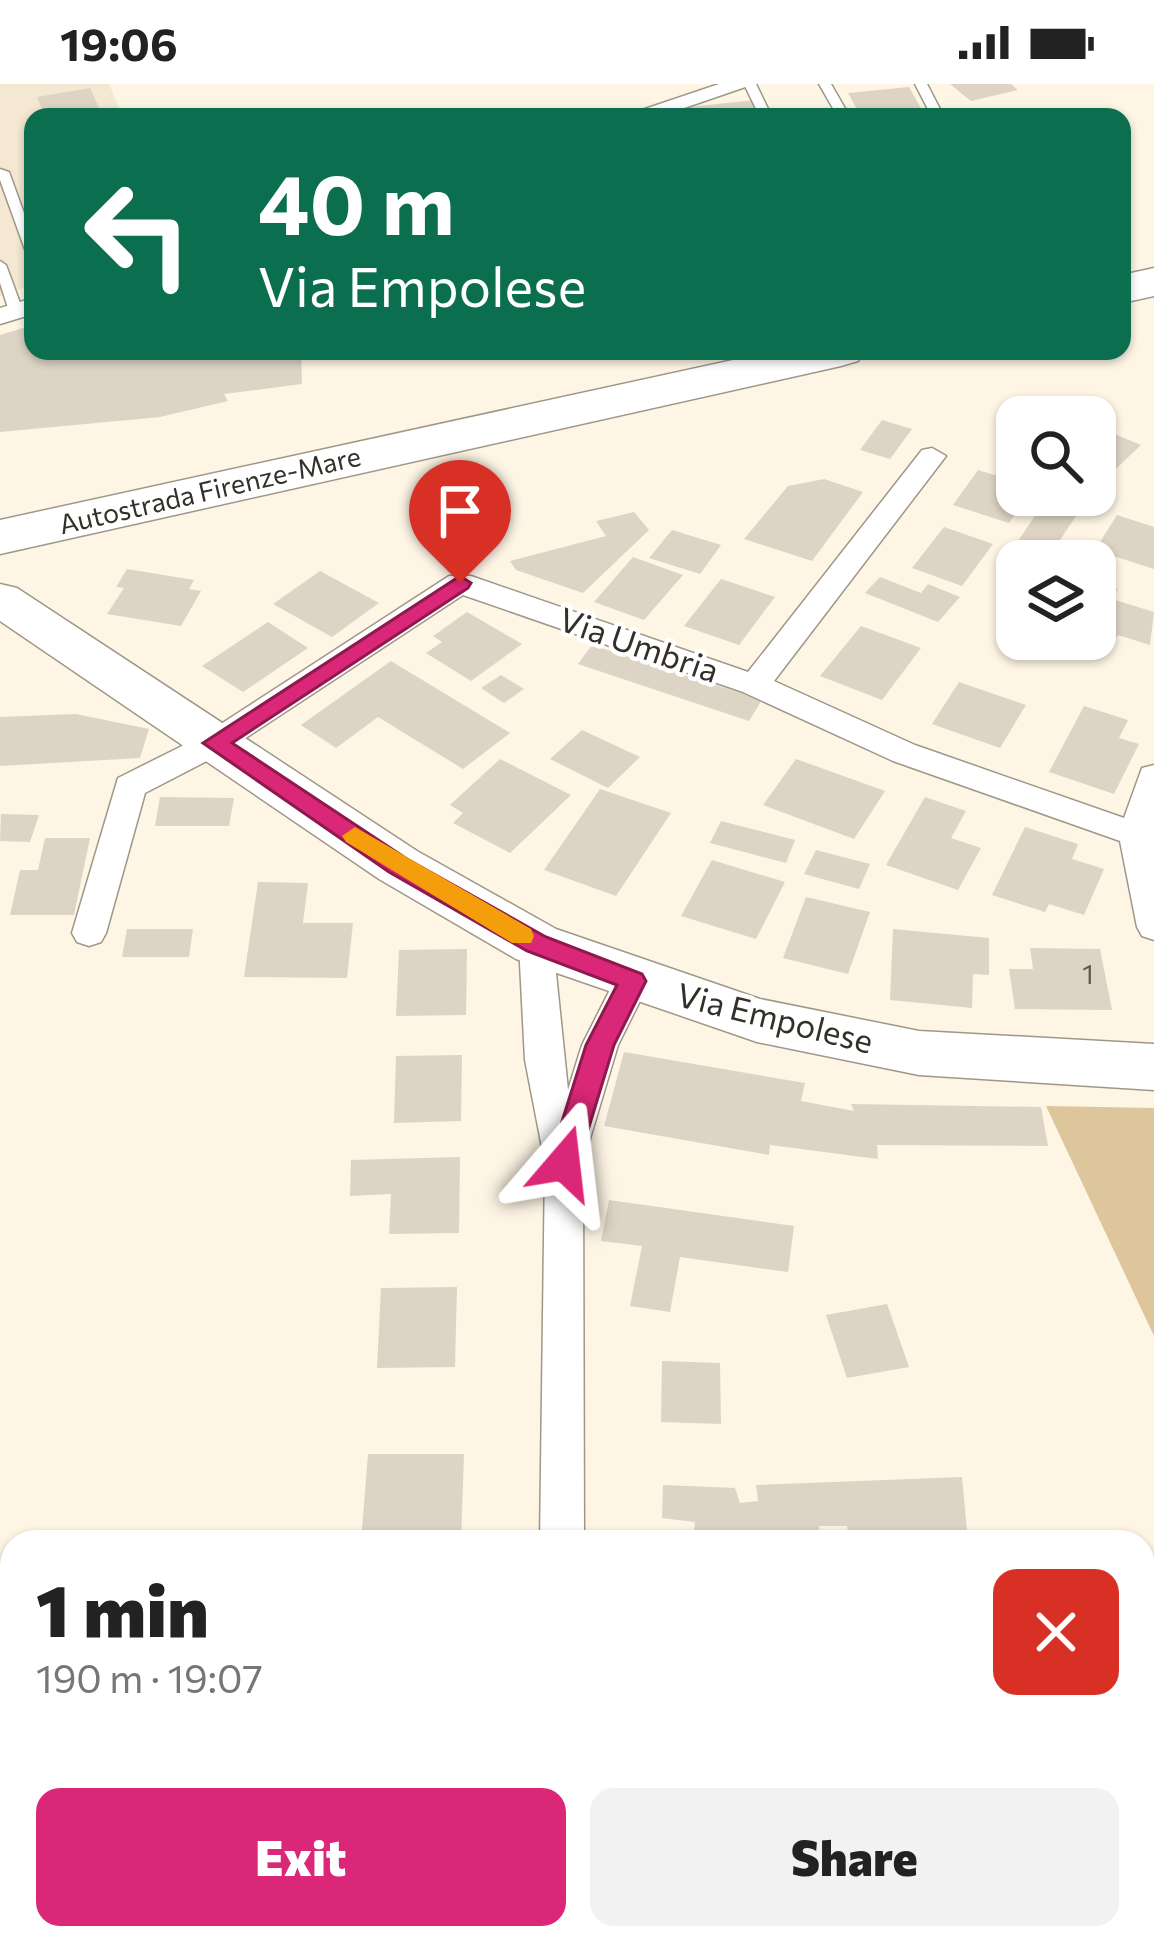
<!DOCTYPE html>
<meta charset="utf-8">
<style>
body{margin:0;font-family:Commissioner,sans-serif;background:#f2f2f2;color:#222;height:100vh;display:flex;flex-direction:column;font-size:45px;white-space:nowrap}
*{box-sizing:border-box;margin:0}
p{font-size:39px;color:#767676}
.icon{flex:none;width:66px;height:66px;fill:none;stroke:currentColor;stroke-width:2;stroke-linecap:round;stroke-linejoin:round}
.map{position:relative;flex:1;overflow:hidden}
.drawer{position:absolute;left:0px;top:1446px;width:1155px;height:420px;display:flex;flex-direction:column;background:#fff;border-radius:36px 36px 0 0;box-shadow:0 3px 9px #0004}
.drawer>*{flex:none}
.banner{position:absolute;left:24px;top:24px;width:1107px;height:252px;border-radius:24px;box-shadow:0 3px 9px #0004;background:#0b6e4f;color:#fff;overflow:hidden}
.fabs{position:absolute;left:996px;top:312px;display:grid;gap:24px}
.fabs a{display:grid;place-items:center;width:120px;height:120px;border-radius:24px;background:#fff;box-shadow:0 3px 9px #0004;font-size:60px}
.pin{position:absolute;display:grid;place-items:center;width:102px;height:102px;color:#fff;margin:-123px -51px;border-radius:50% 50% 50% 0;rotate:-45deg;box-shadow:0 0 12px #0007}
.pin .icon{rotate:45deg}
.me{position:absolute;width:132px;margin:-66px;rotate:17deg;stroke-linejoin:round;filter:drop-shadow(0 0 9px #0008)}
.turn{display:flex;align-items:center;gap:42px;height:252px;padding:0 36px;font-size:54px}
.turn .icon{width:156px;height:156px;stroke-width:2.5}
.turn b{display:block;font-size:84px;line-height:102px}
.round{display:grid;place-items:center;flex:none;width:126px;height:126px;border-radius:24px;background:#f2f2f2}
.head{display:flex;align-items:center;justify-content:space-between;height:204px;padding:0 36px}
h1{font-size:72px;font-weight:800;line-height:90px}
.cta{display:flex;gap:24px;margin-top:auto;padding:24px 36px}
.cta a{flex:1;height:138px;border-radius:24px;background:#db2777;color:#fff;font-size:48px;font-weight:800;line-height:138px;text-align:center}
.cta a+a{background:#f2f2f2;color:#222}
.status{display:flex;justify-content:space-between;align-items:center;height:84px;padding:0 60px;background:#fff;direction:ltr}
.status svg{height:33px;fill:currentColor}
.map>svg:first-child{display:block}
</style>
<div class="status"><b>19:06</b><svg viewBox="0 0 49 12"><path d="M0 12V9h3v3zM5 12V6h3v6zM10 12V3h3v9zM15 12V0h3v12zM26 1h20v11H26zM47 4h2v5h-2z"/></svg></div>
<div class="map">
<svg width="1154" height="1866" viewBox="0 0 1154 1866">
<rect width="100%" height="100%" fill="#fef5e5"/>
<path fill="#f5e8d2" d="M0,0H109L123,33H33V104L26,106L33,127V201L0,212Z"/>
<path fill="#dec69c" d="M1046,1022L1154,1024V1252Z"/>
<path fill="#ddd4c5" d="M950,0H1011L1018,6L971,17Z
M909,3L926,33H861L848,9Z
M90,4L103,33H45L37,13Z
M755,16L763,33H656L679,24Z
M33,241V267H301L302,300L224,310L228,317L160,333L0,348V251Z
M882,336L912,345L890,375L860,366Z
M1095,342L1141,361L1104,396L1095,392Z
M978,386L1017,398V411H1028L1009,439L953,421Z
M824,395L863,408L812,477L744,455L788,402Z
M1049,411L1086,417L1048,474L1014,463Z
M634,428L649,446L583,509L516,486L510,477L606,452L596,437Z
M1117,431L1154,443V485L1095,466Z
M944,443L993,460L962,502L912,484Z
M672,446L721,461L700,490L649,474Z
M633,473L683,491L644,536L594,518Z
M127,485L194,496L189,505L201,507L181,542L107,530L124,504L116,503Z
M320,487L379,519L332,553L273,520Z
M880,493L921,509L928,500L960,513L938,538L865,509Z
M721,495L775,513L739,561L684,542Z
M1095,498L1118,505L1112,515L1154,528L1150,561L1118,551L1111,561L1097,557L1090,567L1058,556L1095,555Z
M467,528L522,560L471,597L426,569L442,558L433,552Z
M268,538L308,564L243,608L202,582Z
M861,542L921,564L882,616L820,592Z
M592,561L762,616L749,637L578,580Z
M391,577L510,649L463,685L378,633L336,664L301,641Z
M501,591L524,605L504,619L481,604Z
M959,598L1026,621L1000,664L932,640Z
M1084,622L1128,636L1119,654L1139,660L1114,710L1049,688Z
M76,630L149,645L140,674L0,682V633Z
M582,646L640,673L608,704L550,675Z
M500,675L571,711L510,769L453,739L463,729L450,721Z
M796,675L885,707L854,755L763,721Z
M600,705L671,729L616,812L544,786Z
M160,713L234,714L229,742H155Z
M925,713L966,727L951,754L981,764L958,806L886,781Z
M1,730L39,731L30,758L0,757Z
M721,737L795,756L786,779L710,759Z
M1025,743L1078,760L1072,775L1104,785L1084,831L1049,820L1045,828L992,811Z
M45,754H90L74,831H10L20,786H38Z
M816,766L870,780L859,805L804,790Z
M712,776L785,798L756,855L681,832Z
M258,798L308,799L303,839H353L347,894L244,893Z
M806,813L870,828L848,890L783,874Z
M127,845H193L189,873H122Z
M893,845L989,854V891L973,890L972,924L890,916Z
M1030,864L1100,865L1112,926L1015,925L1009,885H1033Z
M467,865L466,931L396,932L399,866Z
M624,968L805,999L801,1017L854,1027L851,1020L1041,1023L1048,1062L877,1061L878,1075L770,1061L769,1071L604,1042Z
M462,971L461,1037L394,1039L396,972Z
M460,1073L459,1149L389,1150L391,1110L350,1112L351,1076Z
M609,1116L794,1142L788,1188L680,1173L670,1228L630,1222L642,1162L601,1157Z
M457,1203L455,1283L377,1284L381,1204Z
M887,1220L909,1283L847,1294L826,1231Z
M662,1277L720,1279L721,1340L661,1338Z
M368,1370H464L461,1458H361Z
M962,1393L968,1458H850L847,1442H819L820,1458H693L695,1438L662,1434L663,1401L735,1404L740,1419L758,1417L756,1401Z
M436,1854H521L522,1866H437Z"/>
<g fill="none" stroke-linecap="round" stroke-linejoin="round">
<defs>
<path id="service" d="M744,0H756L772,33H760Z
M819,0H831L850,33H838Z
M915,0H927L944,33H932Z
M0,85L9,88L33,154V175L27,171L0,96Z
M0,177L6,181L23,227L21,230L9,227L0,199Z"/>
<path id="minor" d="M719,0H754L658,33H621Z
M33,214V230L0,240V224Z
M932,364L946,372L774,597L915,661L1124,734L1142,684L1154,681V856L1142,852L1137,843L1120,757L893,677L743,608L463,511L226,667L145,709L106,849L101,858L89,862L77,858L72,849L118,694L204,651L449,492H471L748,588L922,366Z
M536,847L548,851L553,860L568,1006L582,961L619,888L632,884L645,888L650,897L618,961L583,1078L584,1458H540L545,1079L525,976L519,860L524,851Z
M1143,1518H1154V1560H1143Z
M547,1854H595L597,1866H547Z"/>
<path id="primary" d="M0,500L17,504L417,767L556,845L760,915L919,947L1154,960V1006L919,991L757,958L516,875L379,795L0,537Z"/>
<path id="motorway" d="M1154,184V212L1122,219V191Z
M774,267H865L858,277L841,282L0,470V436Z"/>
</defs>
<use href="#service" stroke="#9f9788" stroke-width="3"/>
<use href="#minor" stroke="#9f9788" stroke-width="3"/>
<use href="#primary" stroke="#9f9788" stroke-width="3"/>
<use href="#motorway" stroke="#9f9788" stroke-width="3"/>
<use href="#service" fill="#fff" fill-rule="evenodd"/>
<use href="#minor" fill="#fff" fill-rule="evenodd"/>
<use href="#primary" fill="#fff" fill-rule="evenodd"/>
<use href="#motorway" fill="#fff" fill-rule="evenodd"/>
</g>
<path fill="#db2777" stroke="#8e194d" stroke-width="3" d="M460,492L471,499L468,504L232,659L407,775L546,853L642,890L646,897L614,961L578,1079L574,1088H553L549,1079L586,961L617,901L527,867L389,788L203,659Z"/>
<path fill="#f59e0b" d="M355,743L531,845L534,852L531,859H512L346,758L342,752Z"/>
<g text-anchor="middle" stroke-width="9" stroke-linejoin="round" paint-order="stroke">
<g font-size="27" fill="#33302a" stroke="#fff">
<text transform="translate(210 407) rotate(-13)" y="9">Autostrada Firenze-Mare</text>
</g>
<g font-size="27" fill="#5e5951">
<text x="1088" y="900">1</text>
</g>
<g font-size="33" fill="#33302a" stroke="#fff">
<text transform="translate(639 561) rotate(19)" y="12">Via Umbria</text>
<text transform="translate(775 934) rotate(14)" y="12">Via Empolese</text>
</g>
</g>
</svg>
<div class="fabs">
<a><svg class="icon" aria-label="search" viewBox="0 0 24 24"><circle cx="10" cy="10" r="6"/><path d="M15 15l6 6"/></svg></a>
<a><svg class="icon" aria-label="layers" viewBox="0 0 24 24"><path d="M12 4l9 5-9 5-9-5zM3 14l9 5 9-5"/></svg></a>
</div>
<div class="pin" style="left:460px;top:499px;background:#d93025"><svg class="icon" aria-label="arrive" viewBox="0 0 24 24"><path d="M6 21V4h12l-3 4 3 4H6"/></svg></div>
<svg class="me" style="left:564px;top:1079px" viewBox="-20 -20 40 40"><path d="M0-17L14 15 0 8-14 15z" fill="#db2777" stroke="#fff" stroke-width="4"/></svg>
<div class="banner">
<div class="turn"><svg class="icon" aria-label="left" viewBox="0 0 24 24"><path d="M17 20v-9H6M10 6l-5 5 5 5"/></svg><div><b>40 m</b>Via Empolese</div></div>
</div>
<section class="drawer">
<div class="head"><div><h1>1 min</h1><p>190 m · 19:07</p></div><a class="round" style="background:#d93025;color:#fff"><svg class="icon" aria-label="close" viewBox="0 0 24 24"><path d="M6 6l12 12M18 6L6 18"/></svg></a></div>
<div class="cta"><a>Exit</a><a>Share</a></div>
</section>
</div>
